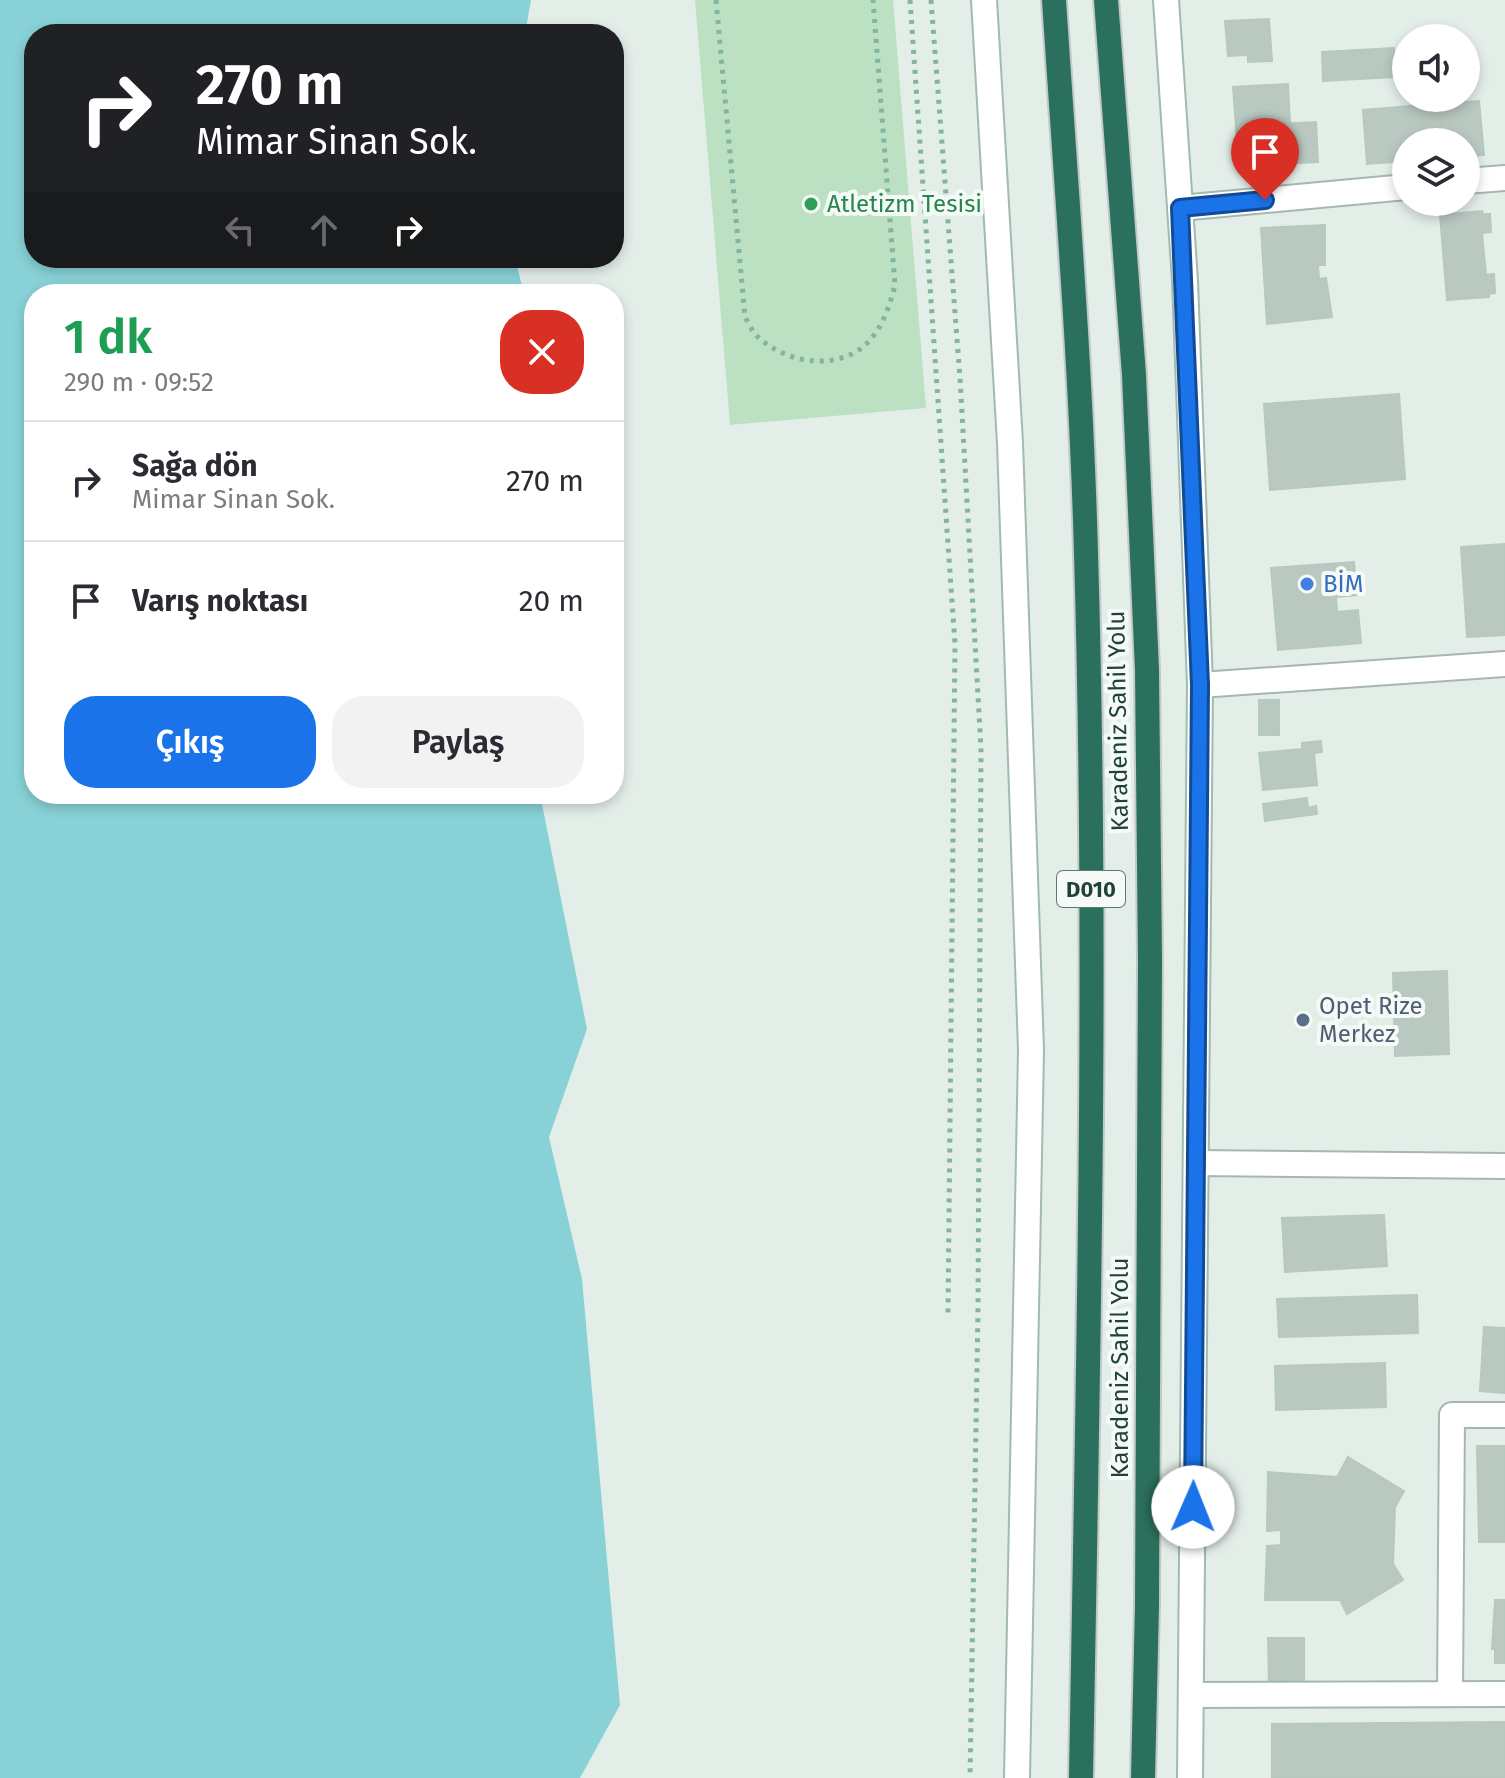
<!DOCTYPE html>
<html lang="tr">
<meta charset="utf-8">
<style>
body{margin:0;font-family:"Fira Sans",sans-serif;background:#f2f2f3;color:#2b2b33;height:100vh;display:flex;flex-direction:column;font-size:30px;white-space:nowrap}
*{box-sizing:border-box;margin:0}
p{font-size:26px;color:#7c7c81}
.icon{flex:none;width:44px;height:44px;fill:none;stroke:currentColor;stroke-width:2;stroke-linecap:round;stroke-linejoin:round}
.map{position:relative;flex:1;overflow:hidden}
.details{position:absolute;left:24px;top:284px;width:600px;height:520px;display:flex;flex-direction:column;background:#fff;border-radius:32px;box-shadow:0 4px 12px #0003}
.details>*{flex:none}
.guide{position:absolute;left:24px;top:24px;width:600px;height:244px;border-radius:32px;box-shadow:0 4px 12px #0003;background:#202124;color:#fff;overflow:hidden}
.buttons{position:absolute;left:1392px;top:24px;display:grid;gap:16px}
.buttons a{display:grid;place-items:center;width:88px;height:88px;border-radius:50%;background:#fff;box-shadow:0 4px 12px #0003;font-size:40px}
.pin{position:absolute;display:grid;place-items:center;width:68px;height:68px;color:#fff;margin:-82px -34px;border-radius:50% 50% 50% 0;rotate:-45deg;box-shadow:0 0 8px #0007}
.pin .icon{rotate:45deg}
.me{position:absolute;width:88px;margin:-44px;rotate:1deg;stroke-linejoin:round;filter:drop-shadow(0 0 6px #0008)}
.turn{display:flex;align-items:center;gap:28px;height:168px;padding:0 40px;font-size:36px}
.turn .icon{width:104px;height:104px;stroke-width:2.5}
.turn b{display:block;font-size:56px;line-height:68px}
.lanes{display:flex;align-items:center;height:76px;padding:0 40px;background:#0003;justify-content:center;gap:40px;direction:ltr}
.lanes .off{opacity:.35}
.round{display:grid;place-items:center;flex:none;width:84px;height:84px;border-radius:32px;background:#f2f2f3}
.headline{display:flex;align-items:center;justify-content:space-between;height:136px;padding:0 40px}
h1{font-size:48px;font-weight:600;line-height:60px;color:#1e9e55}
.action{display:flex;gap:16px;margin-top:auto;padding:16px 40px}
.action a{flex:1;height:92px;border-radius:32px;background:#1a73e8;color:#fff;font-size:32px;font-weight:600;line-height:92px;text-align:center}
.action a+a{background:#f2f2f3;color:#2b2b33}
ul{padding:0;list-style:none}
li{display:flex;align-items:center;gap:24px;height:120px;padding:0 40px;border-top:2px solid #e1e1e2}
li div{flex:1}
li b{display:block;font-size:30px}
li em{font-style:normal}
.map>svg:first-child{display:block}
</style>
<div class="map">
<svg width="1505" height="1778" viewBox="0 0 1505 1778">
<rect width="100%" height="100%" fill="#e4eee9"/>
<path fill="#bbe1c2" d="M695,0H893L926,408L730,425Z"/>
<path fill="#88d2d7" d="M0,0H531L525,34H34V258H515L524,294H34V794H540L587,1029L549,1137L582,1279L620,1705L580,1778H0Z"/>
<path fill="#b9c9c1" stroke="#b5c9bf" stroke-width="2" d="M1269,19L1272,61L1248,62V55L1228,56L1225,21Z
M1394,48L1395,77L1323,81L1322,52Z
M1288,84L1290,123L1236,126L1233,87Z
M1479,101L1484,155L1466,156V142H1425L1422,105Z
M1422,105L1425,142H1406V161L1367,164L1363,110Z
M1316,122L1318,162L1238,166L1236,126Z
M1482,211L1483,214H1490L1491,232L1482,233L1486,275L1494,274L1495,293L1489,294V297L1447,300L1440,215Z
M1325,225V265H1318L1319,279L1326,278L1332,317L1267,324L1261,228Z
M1399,394L1405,479L1270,490L1264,404Z
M1505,544V635L1467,637L1461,547Z
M1354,562L1357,595L1336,597L1337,612L1358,610L1361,643L1278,650L1271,568Z
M1259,700H1279V735H1259Z
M1321,741L1322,752L1314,753L1317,785L1263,790L1259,753L1302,749V743Z
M1307,798L1308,808L1316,806L1317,814L1265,821L1263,804Z
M1447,971L1449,1054L1395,1056L1393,973Z
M1384,1215L1387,1266L1285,1272L1282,1218Z
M1417,1295L1418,1333L1279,1337L1277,1299Z
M1484,1327L1505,1328V1393L1480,1391Z
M1385,1363L1386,1407L1276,1410L1275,1366Z
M1477,1446H1505V1542H1479Z
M1348,1457L1404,1491L1395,1507L1393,1564L1403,1580L1347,1614L1340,1600H1265L1267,1546L1281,1545V1530L1267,1531L1268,1472L1337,1477Z
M1495,1600H1505V1663H1495V1649H1492Z
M1268,1638H1304V1687H1269Z
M1505,1722V1778H1272V1724Z"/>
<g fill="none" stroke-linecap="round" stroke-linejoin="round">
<defs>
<path id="street" d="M1466,181L1505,178
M1180,208L1406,187
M1200,685L1505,664
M1196,1163L1505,1166
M1450,1694L1452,1415H1505
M1191,1695L1505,1694"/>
<path id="secondary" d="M984,0L1010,443L1031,1050L1017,1778
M1166,0L1185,281L1200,685L1190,1778"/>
<path id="highway" d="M1054,0C1066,184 1081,369 1086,553C1098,961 1088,1370 1081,1778
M1106,0L1134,375L1147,670L1150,961L1147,1605L1143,1778"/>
</defs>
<use href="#street" stroke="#a6b7b0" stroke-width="28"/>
<use href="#secondary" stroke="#a1bbb0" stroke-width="28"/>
<use href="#highway" stroke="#c1cac7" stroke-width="28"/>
<path stroke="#82b4a0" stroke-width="5" stroke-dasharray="4 6" stroke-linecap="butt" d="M716,0L745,317C749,324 753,333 759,338C785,361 828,370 859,350C880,335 889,309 895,285L873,0
M910,0L955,644L948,1315
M931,0L960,378L981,749L978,1309L970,1778"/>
<use href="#street" stroke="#fff" stroke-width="24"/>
<use href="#secondary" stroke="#fff" stroke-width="24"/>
<use href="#highway" stroke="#2b705c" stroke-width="24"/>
</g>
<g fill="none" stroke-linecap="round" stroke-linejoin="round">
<defs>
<path id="route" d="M1193,1507L1200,685L1180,208L1265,200"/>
</defs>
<use href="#route" stroke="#114b97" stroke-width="20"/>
<use href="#route" stroke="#1a73e8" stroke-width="14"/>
</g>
<circle fill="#2e9e5b" stroke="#f5faf7" stroke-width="3" cx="811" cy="204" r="8"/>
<circle fill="#3f7fe0" stroke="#f5faf7" stroke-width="3" cx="1307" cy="584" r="8"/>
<circle fill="#5c6f8a" stroke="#f5faf7" stroke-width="3" cx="1303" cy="1020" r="8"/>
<g text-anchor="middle" stroke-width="8" stroke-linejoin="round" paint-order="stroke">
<rect fill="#f5faf7" stroke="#617970" stroke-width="2" x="1057" y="871" width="68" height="36" rx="6"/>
<g font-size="22" font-weight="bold" fill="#214236">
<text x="1091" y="897">D010</text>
</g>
<g font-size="24" fill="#27864d" stroke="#f5faf7" text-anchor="start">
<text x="827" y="212">Atletizm Tesisi</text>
</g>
<g font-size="24" fill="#366cbe" stroke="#f5faf7" text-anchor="start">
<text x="1323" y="592">BİM</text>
</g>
<g font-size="24" fill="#214236" stroke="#f5faf7">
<text transform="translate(1118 721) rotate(-91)" y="8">Karadeniz Sahil Yolu</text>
<text transform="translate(1120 1368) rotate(-90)" y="8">Karadeniz Sahil Yolu</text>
</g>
<g font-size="24" fill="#4e5e75" stroke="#f5faf7" text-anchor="start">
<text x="1319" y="1014">Opet Rize<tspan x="1319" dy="28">Merkez</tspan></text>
</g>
</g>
</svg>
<div class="buttons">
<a><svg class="icon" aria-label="sound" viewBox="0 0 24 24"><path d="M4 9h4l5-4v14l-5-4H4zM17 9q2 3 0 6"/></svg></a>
<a><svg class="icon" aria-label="layers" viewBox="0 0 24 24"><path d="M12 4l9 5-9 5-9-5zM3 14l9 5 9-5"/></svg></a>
</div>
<div class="pin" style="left:1265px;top:200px;background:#d93025"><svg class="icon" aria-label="arrive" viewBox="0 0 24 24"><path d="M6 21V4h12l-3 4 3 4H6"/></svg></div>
<svg class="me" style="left:1193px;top:1507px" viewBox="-20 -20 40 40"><circle r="19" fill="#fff"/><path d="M0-13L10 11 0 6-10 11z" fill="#1a73e8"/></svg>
<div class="guide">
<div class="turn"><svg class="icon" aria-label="right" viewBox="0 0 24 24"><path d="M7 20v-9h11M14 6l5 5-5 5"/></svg><div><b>270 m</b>Mimar Sinan Sok.</div></div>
<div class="lanes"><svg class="icon off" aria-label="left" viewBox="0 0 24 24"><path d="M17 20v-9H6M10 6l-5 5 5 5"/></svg><svg class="icon off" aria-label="ahead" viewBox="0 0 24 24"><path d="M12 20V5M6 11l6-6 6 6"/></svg><svg class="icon" aria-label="right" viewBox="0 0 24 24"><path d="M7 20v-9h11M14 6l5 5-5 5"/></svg></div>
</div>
<section class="details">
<div class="headline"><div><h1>1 dk</h1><p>290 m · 09:52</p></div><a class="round" style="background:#d93025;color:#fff"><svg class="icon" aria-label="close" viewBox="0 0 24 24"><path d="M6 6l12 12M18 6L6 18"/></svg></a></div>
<ul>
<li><svg class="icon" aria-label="right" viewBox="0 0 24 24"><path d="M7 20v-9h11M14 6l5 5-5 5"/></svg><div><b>Sağa dön</b><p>Mimar Sinan Sok.</p></div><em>270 m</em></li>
<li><svg class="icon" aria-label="arrive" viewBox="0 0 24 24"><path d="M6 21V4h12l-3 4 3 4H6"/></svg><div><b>Varış noktası</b></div><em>20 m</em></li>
</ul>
<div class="action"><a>Çıkış</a><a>Paylaş</a></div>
</section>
</div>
